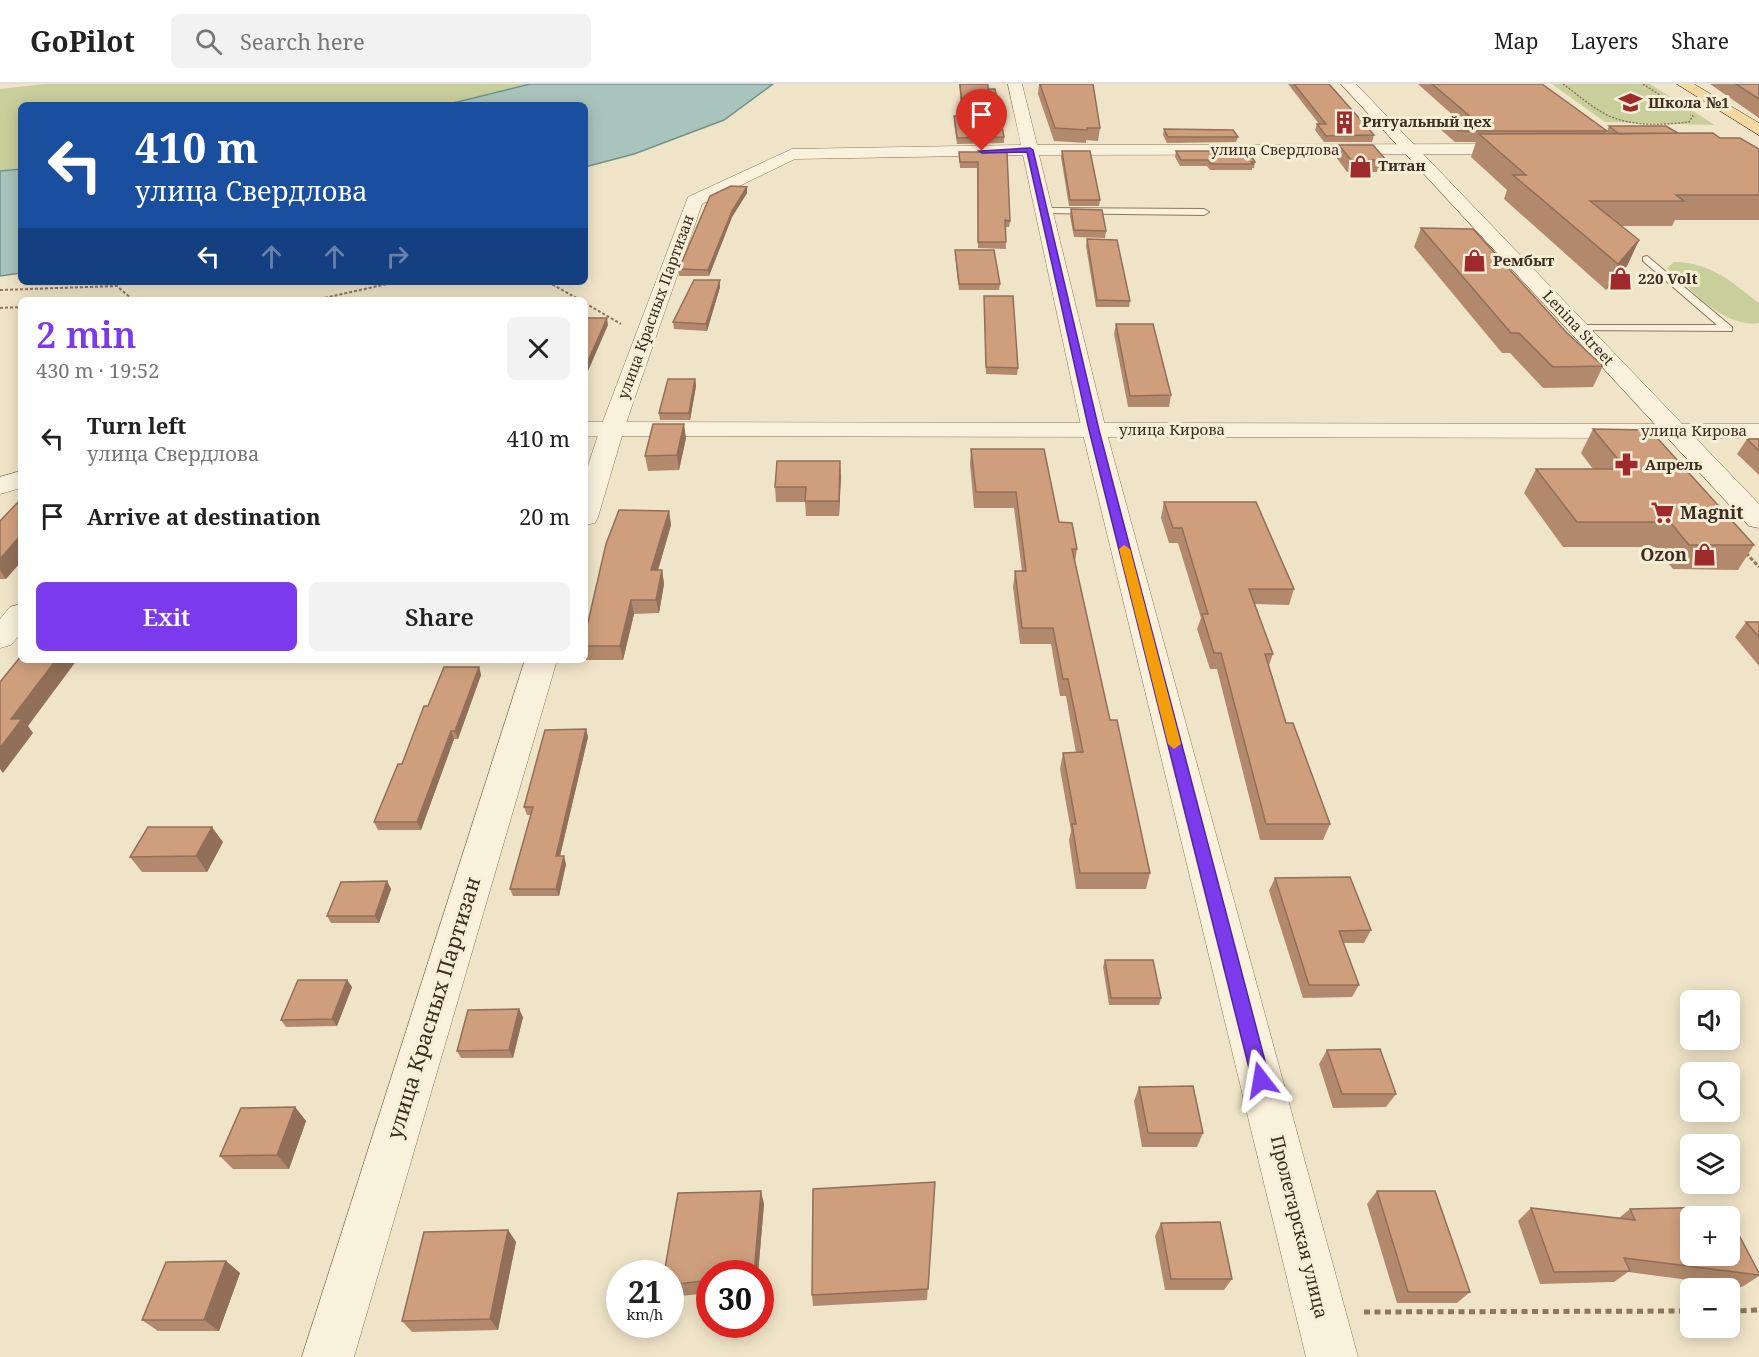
<!DOCTYPE html>
<meta charset="utf-8">
<style>
body{margin:0;font-family:"Noto Serif",serif;background:#f2f2f2;color:#222;height:100vh;display:flex;flex-direction:column;font-size:22px;white-space:nowrap}
*{box-sizing:border-box;margin:0}
p{font-size:20px;color:#767676}
.icon{flex:none;width:33px;height:33px;fill:none;stroke:currentColor;stroke-width:2;stroke-linecap:round;stroke-linejoin:round}
.map{position:relative;flex:1;overflow:hidden}
.side{position:absolute;left:18px;top:213px;width:570px;height:366px;display:flex;flex-direction:column;background:#fff;border-radius:9px;box-shadow:0 3px 15px #0003}
.side>*{flex:none}
.guide{position:absolute;left:18px;top:18px;width:570px;height:183px;border-radius:9px;box-shadow:0 3px 15px #0003;background:#1a4fa0;color:#fff;overflow:hidden}
.fabs{position:absolute;left:1680px;top:906px;display:grid;gap:12px}
.fabs a{display:grid;place-items:center;width:60px;height:60px;border-radius:9px;background:#fff;box-shadow:0 3px 15px #0003;font-size:30px}
.speed{position:absolute;left:606px;top:1176px;display:flex;gap:12px;font-size:30px;font-weight:700;text-align:center}
.speed>*{display:grid;place-content:center;width:78px;height:78px;border-radius:50%;background:#fff;box-shadow:0 3px 15px #0003;line-height:1}
.speed small{font-size:15px;font-weight:400}
.speed .limit{border:9px solid #d22;background:#fff;color:#111}
.pin{position:absolute;display:grid;place-items:center;width:51px;height:51px;color:#fff;margin:-62px -26px;border-radius:50% 50% 50% 0;rotate:-45deg;box-shadow:0 0 6px #0007}
.pin .icon{rotate:45deg}
.me{position:absolute;width:66px;margin:-33px;rotate:346deg;stroke-linejoin:round;filter:drop-shadow(0 0 4px #0008)}
.turn{display:flex;align-items:center;gap:21px;height:126px;padding:0 18px;font-size:27px}
.turn .icon{width:78px;height:78px;stroke-width:2.5}
.turn b{display:block;font-size:42px;line-height:51px}
.lanes{display:flex;align-items:center;height:57px;padding:0 18px;background:#0003;justify-content:center;gap:30px;direction:ltr}
.lanes .off{opacity:.35}
.round{display:grid;place-items:center;flex:none;width:63px;height:63px;border-radius:9px;background:#f2f2f2}
.headline{display:flex;align-items:center;justify-content:space-between;height:102px;padding:0 18px}
h1{font-size:36px;font-weight:600;line-height:45px;color:#7c3aed}
.primary-button{display:flex;gap:12px;margin-top:auto;padding:12px 18px}
.primary-button a{flex:1;height:69px;border-radius:9px;background:#7c3aed;color:#fff;font-size:24px;font-weight:600;line-height:69px;text-align:center}
.primary-button a+a{background:#f2f2f2;color:#222}
ul{padding:0;list-style:none}
li{display:flex;align-items:center;gap:18px;height:78px;padding:0 18px}
li div{flex:1}
li b{display:block;font-size:22px}
li em{font-style:normal}
header{display:flex;align-items:center;gap:36px;box-sizing:border-box;height:84px;padding:0 30px;background:#fff;border-bottom:2px solid #e0e0e0}
header strong{font-size:28px}
nav{display:flex;gap:33px;margin-inline-start:auto;font-size:21px}
.search{width:420px;height:54px;background:#f2f2f2;display:flex;align-items:center;gap:15px;box-sizing:border-box;padding:0 21px;border-radius:9px;color:#767676;font-size:22px}
.map>svg:first-child{display:block}
</style>
<header>
<strong>GoPilot</strong>
<div class="search"><svg class="icon" aria-label="search" viewBox="0 0 24 24"><circle cx="10" cy="10" r="6"/><path d="M15 15l6 6"/></svg>Search here</div>
<nav><a>Map</a><a>Layers</a><a>Share</a></nav>
</header>
<div class="map">
<svg width="1759" height="1273" viewBox="0 0 1759 1273">
<rect width="100%" height="100%" fill="#f0e4c8"/>
<path fill="#c9cf9b" d="M44,0H530L445,21H21V85L0,87V5Z
M1552,0H1650L1715,41L1605,38Z
M1674,178C1710,178 1732,198 1759,219V239C1722,244 1692,205 1667,184Z"/>
<path fill="#a9c4bc" stroke="#6f938a" stroke-width="1.5" d="M530,0H773L724,36L634,70L585,83V21H445Z
M21,85V189L0,192V87Z"/>
<g fill="none" stroke-linecap="round" stroke-linejoin="round">
<defs>
<path id="service" d="M1044,124L1204,125L1209,128L1204,131L1041,129V125Z
M1647,172L1732,243V247L1574,246L1572,244L1578,241H1717L1643,177V173Z"/>
<path id="minor" d="M1008,0H1022L1037,61L1516,60L1524,65L1516,70L1039,71L1106,346L1358,1273H1306L1082,346L1023,71L795,75L702,120L624,345L598,433L595,439L585,441V391L600,345L688,113L792,65L1021,61Z
M1674,340H1759V354H1674L1665,352L1662,347L1665,342Z
M21,520V549L11,561L0,564V535L10,523Z
M525,576H557L354,1273H302Z"/>
<path id="tertiary" d="M585,338L1674,340L1683,342L1686,347L1683,352L1674,354L585,352Z
M21,387V404L0,410V393Z"/>
<path id="secondary" d="M1341,0H1356L1759,420V444L1749,442Z"/>
<path id="primary" d="M1677,0H1694L1759,39V51Z"/>
</defs>
<use href="#service" stroke="#8d765c" stroke-width="2"/>
<use href="#minor" stroke="#8d765c" stroke-width="1"/>
<use href="#tertiary" stroke="#8d765c" stroke-width="1"/>
<use href="#secondary" stroke="#6f573f" stroke-width="1"/>
<use href="#primary" stroke="#5b4430" stroke-width="1"/>
<path stroke="#8d765c" stroke-width="1.5" stroke-dasharray="2 1.5" stroke-linecap="butt" d="M1563,0C1577,10 1590,22 1605,30C1630,43 1662,41 1689,38L1693,32L1690,31
M1643,0L1666,15"/>
<path stroke="#8d765c" stroke-width="2" stroke-dasharray="3 2" stroke-linecap="butt" d="M548,198L580,216
M0,206L117,202L133,216
M315,216L396,198
M585,219L621,240
M0,224L21,223"/>
<path stroke="#8d765c" stroke-width="3" stroke-dasharray="4 2" stroke-linecap="butt" d="M1746,469L1759,483"/>
<path stroke="#8d765c" stroke-width="5" stroke-dasharray="6 4.5" stroke-linecap="butt" d="M1730,1227L1759,1226
M1364,1228L1690,1227"/>
<use href="#service" fill="#faf1dc" fill-rule="evenodd"/>
<use href="#minor" fill="#faf1dc" fill-rule="evenodd"/>
<use href="#tertiary" fill="#faf1dc" fill-rule="evenodd"/>
<use href="#secondary" fill="#faf1dc" fill-rule="evenodd"/>
<use href="#primary" fill="#f3d9a0" fill-rule="evenodd"/>
</g>
<path fill="#b2896c" d="M959,0H988V5L1004,53V59L957,60L954,38V32H962Z
M1039,0H1093L1100,44L1098,57L1086,56V59L1054,57L1038,10Z
M1288,0H1329L1374,51L1372,58H1324L1315,46L1317,40H1319Z
M1418,0H1542L1607,47L1606,50H1609L1607,48L1609,42L1720,54L1759,65V136H1675L1672,142H1621L1639,156L1627,182L1606,206L1504,115L1507,106L1471,73L1476,58H1455L1440,45L1444,34H1456Z
M1710,0H1759V34Z
M1164,45L1238,53L1236,58L1167,59L1163,51Z
M1339,61L1386,76L1382,88H1347L1336,73Z
M1062,67L1100,116L1099,122H1069L1061,73Z
M1176,67L1255,78L1254,84H1252V86H1210L1207,82H1180L1175,73Z
M959,68H1007L1010,137L1009,143H1005L1006,165L978,164L977,84H960Z
M747,103V109L732,133L709,192H679V185Z
M1071,125L1106,147L1105,154L1074,153L1070,132Z
M1421,144L1567,249L1603,282L1593,303L1543,304L1510,269H1502L1414,163Z
M1087,155L1130,217L1129,223H1096L1086,162Z
M955,166L1000,200L999,206H959L955,172Z
M720,203L707,247L674,245L673,238Z
M984,212L1018,284L1017,291L986,290Z
M1116,240L1171,311L1169,323H1128L1114,250Z
M695,295L696,302L690,336H660L659,329Z
M1593,345L1754,461L1738,486L1673,485L1655,463H1563L1524,409L1536,385H1593L1581,369Z
M686,354L679,386L648,387L645,372Z
M1747,355H1759V391L1737,370Z
M971,365L1059,438L1077,465L1075,478L1110,636L1150,789L1146,805H1076L1069,756L1071,747L1060,685L1063,669H1076L1066,612H1060L1051,560H1020L1013,503L1015,487H1022L1014,424H974L970,380Z
M841,392L839,432H806L805,418H776L775,403Z
M1164,418L1294,505L1289,521L1255,520L1273,570L1269,581L1286,639L1330,740L1323,756H1260L1217,585H1210L1197,545L1201,534L1178,459H1169L1161,434Z
M669,427L671,441L658,486H662L664,500L659,529L634,530L623,576H586L585,551Z
M0,437L6,495H0Z
M1746,538H1759V582L1735,553Z
M479,583L481,591L458,655H454L421,746H378L374,738L402,680L428,622Z
M586,645L588,653L560,772L566,780L559,812H513L510,805L531,731H527L524,723Z
M223,758L207,788H142L130,773Z
M1275,794L1371,846L1364,859H1343L1359,901L1352,913L1303,914L1269,807Z
M387,797L391,805L379,839H331L327,832Z
M1105,876L1161,914L1159,921H1109L1103,883Z
M347,896L352,903L337,942L286,943L281,936Z
M523,933L513,974H461L457,967Z
M1327,966L1396,1010L1386,1023L1333,1024L1319,980Z
M1139,1003L1203,1049L1197,1063H1142L1134,1017Z
M295,1023L306,1037L289,1085H233L220,1072Z
M935,1098L927,1216L813,1222L812,1211Z
M1377,1107L1470,1208L1457,1219H1397L1367,1120Z
M764,1120L758,1190H710V1209L670,1213V1190Z
M1531,1124L1619,1134L1630,1125L1759,1189V1192L1742,1203L1628,1188L1614,1198L1540,1200L1518,1137Z
M1161,1139L1232,1195L1224,1206H1165L1155,1152Z
M508,1146L516,1158L498,1246L412,1248L402,1237Z
M226,1177L240,1189L219,1247H158L142,1236Z"/>
<path fill="#916f58" d="M747,103V109L732,133L709,192L708,186L732,127Z
M1639,156L1627,182L1606,206L1618,180Z
M720,196V203L707,247L706,240Z
M607,234L608,241L585,294V284Z
M695,295L696,302L690,336L689,329Z
M684,340L686,354L679,386L677,371Z
M840,377L841,392L839,432V417Z
M669,427L671,441L654,500L651,486Z
M21,451V478L6,495L0,486V475Z
M662,486L664,500L659,529L656,516Z
M631,516L634,530L623,576L620,562Z
M56,576H77L28,642L33,649L3,689L0,685V664L11,635Z
M479,583L481,591L458,655L455,647Z
M586,645L588,653L558,780L556,772Z
M451,647L454,655L421,746L417,738Z
M212,743L223,758L207,788L196,772Z
M564,772L566,780L559,812L556,805Z
M387,797L391,805L379,839L375,832Z
M347,896L352,903L337,942L332,935Z
M519,925L523,933L513,974L509,966Z
M295,1023L306,1037L289,1085L277,1071Z
M761,1107L764,1120L758,1190H754Z
M508,1146L516,1158L498,1246L490,1235Z
M226,1177L240,1189L219,1247L204,1236Z"/>
<path fill="#cf9f7d" stroke="#916f58" stroke-width="1.5" d="M960,0H988V5H995L1004,53L957,54L954,32H963Z
M1040,0H1093L1100,44H1087V46L1055,44Z
M1294,0H1329L1374,51L1326,52L1317,40H1326Z
M1432,0H1542L1607,47H1458L1444,34H1472Z
M1736,0H1759V15Z
M1609,42H1666L1678,49L1619,50Z
M1164,45L1233,46L1238,53H1168Z
M1713,49L1720,54H1740L1759,65V111H1676L1684,117H1590L1639,156L1618,180L1513,91H1526L1479,50Z
M1339,61H1373L1386,76H1351Z
M1062,67H1090L1100,116H1070Z
M1176,67H1248L1255,78H1251L1253,80H1211L1208,76H1181Z
M959,68H1007L1010,137L1005,136L1006,158H978V78H960Z
M731,102L747,103L732,127L708,186L679,185L710,112Z
M1071,125L1102,126L1106,147L1074,146Z
M1421,144L1473,145L1567,249L1603,282L1553,283L1519,249H1511Z
M1087,155L1117,156L1130,217L1097,216Z
M955,166H994L1000,200H959Z
M694,196H720L706,240L673,238Z
M984,212H1013L1018,284L986,283Z
M585,234H607L585,284Z
M1116,240H1153L1171,311L1130,312Z
M668,295H695L689,329H659Z
M653,340H684L677,371L645,372Z
M1593,345L1650,346L1754,461H1689L1670,438H1577L1536,385H1626Z
M1747,355H1759V367Z
M971,365H1044L1059,438L1072,439L1077,465H1072L1110,636H1117L1150,789H1080L1072,740H1076L1063,669L1083,668L1068,595H1063L1053,544H1022L1015,487H1026L1016,408H976Z
M777,377H840L839,417H805L806,403H775Z
M21,415V451L0,475V437Z
M1164,418H1256L1294,505H1249L1273,570H1265L1286,639H1293L1330,740H1266L1221,569H1214L1202,530H1208L1182,444H1173Z
M619,426L669,427L651,486H662L656,516H631L620,562H585V551L606,460Z
M1746,538H1759V553Z
M21,572V576H56L11,635H22L0,664V598Z
M444,583H479L455,647H451L417,738H374L398,680H402L424,622H428Z
M586,645L556,772H564L556,805H510L533,723H524L545,646Z
M148,743H212L196,772L130,773Z
M1350,793L1371,846L1339,847L1359,901H1309L1275,794Z
M387,797L375,832H327L341,798Z
M1105,876H1153L1161,914H1111Z
M298,896H347L332,935L281,936Z
M519,925L509,966L457,967L468,926Z
M1380,965L1396,1010H1342L1327,966Z
M1193,1002L1203,1049H1148L1139,1003Z
M295,1023L277,1071L220,1072L241,1024Z
M935,1098L928,1205L812,1211L813,1105Z
M761,1107L754,1190H710V1196L670,1201V1190H664L678,1109Z
M1377,1107H1435L1470,1208H1408Z
M1724,1123L1729,1132H1690V1172H1730V1134L1759,1189V1191L1624,1174L1630,1187L1554,1188L1531,1124L1635,1136L1630,1125Z
M1220,1138L1232,1195H1171L1161,1139Z
M508,1146L490,1235L402,1237L424,1148Z
M226,1177L204,1236H142L166,1178Z"/>
<path fill="#7c3aed" stroke="#51269a" stroke-width="1.5" d="M1030,64L1033,66L1099,346L1270,996L1267,1002L1261,1005L1255,1002L1252,996L1089,346L1027,68L982,69L979,67Z"/>
<path fill="#f59e0b" d="M1124,461L1130,465L1181,660L1174,665L1168,660L1119,465Z"/>
<defs>
<symbol id="school-bare" viewBox="-9 -9 18 18"><path d="M0-5L7-2L0 1L-7-2ZM-4 1L0 2.5L4 1V4Q0 6-4 4Z" fill="#9e2a2b" stroke="#f7eed8" stroke-width="2.5" paint-order="stroke"/></symbol>
<symbol id="building-bare" viewBox="-9 -9 18 18"><path d="M-4-6H4V6H1V3H-1V6H-4ZM-2.5-4.3h1.7v1.8h-1.7ZM.8-4.3h1.7v1.8H.8ZM-2.5-1h1.7V.8h-1.7ZM.8-1h1.7V.8H.8Z" fill="#9e2a2b" stroke="#f7eed8" stroke-width="2.5" paint-order="stroke"/></symbol>
<symbol id="shop-bare" viewBox="-9 -9 18 18"><path d="M-5-2.5h2.3a2.7 3.5 0 0 1 5.4 0H5L5.5 6h-11ZM-1.5-2.5h3a1.5 2.3 0 0 0-3 0Z" fill="#9e2a2b" stroke="#f7eed8" stroke-width="2.5" paint-order="stroke"/></symbol>
<symbol id="pharmacy-bare" viewBox="-9 -9 18 18"><path d="M-2-6h4v4h4v4h-4v4h-4v-4h-4v-4h4Z" fill="#9e2a2b" stroke="#f7eed8" stroke-width="2.5" paint-order="stroke"/></symbol>
<symbol id="supermarket-bare" viewBox="-9 -9 18 18"><path d="M-6-5.5h2.5l.6 2H6L4.5 2H-2.5L-4.4-4H-6ZM-1.5 3.2a1.3 1.3 0 1 0 .1 0ZM3 3.2a1.3 1.3 0 1 0 .1 0Z" fill="#9e2a2b" stroke="#f7eed8" stroke-width="2.5" paint-order="stroke"/></symbol>
</defs>
<g fill-rule="evenodd">
<use href="#school-bare" x="1614" y="2" width="33" height="33"/>
<use href="#building-bare" x="1328" y="22" width="33" height="33"/>
<use href="#shop-bare" x="1344" y="66" width="33" height="33"/>
<use href="#shop-bare" x="1458" y="160" width="33" height="33"/>
<use href="#shop-bare" x="1604" y="178" width="33" height="33"/>
<use href="#pharmacy-bare" x="1610" y="364" width="33" height="33"/>
<use href="#supermarket-bare" x="1646" y="412" width="33" height="33"/>
<use href="#shop-bare" x="1688" y="454" width="33" height="33"/>
</g>
<g text-anchor="middle" stroke-width="6" stroke-linejoin="round" paint-order="stroke">
<g font-size="15" font-weight="bold" fill="#3d2e20" stroke="#f7eed8" text-anchor="start">
<text x="1648" y="24">Школа №1</text>
<text x="1362" y="43">Ритуальный цех</text>
<text x="1378" y="87">Титан</text>
<text x="1493" y="182">Рембыт</text>
<text x="1638" y="200">220 Volt</text>
<text x="1645" y="386">Апрель</text>
</g>
<g font-size="15" fill="#3d2e20" stroke="#f7eed8">
<text x="1275" y="71">улица Свердлова</text>
<text transform="translate(656 223) rotate(-70)" y="5">улица Красных Партизан</text>
<text transform="translate(1578 244) rotate(47)" y="5">Lenina Street</text>
<text x="1172" y="351">улица Кирова</text>
<text x="1694" y="352">улица Кирова</text>
</g>
<g font-size="18" font-weight="bold" fill="#3d2e20" stroke="#f7eed8" text-anchor="start">
<text x="1680" y="435">Magnit</text>
<text x="1687" y="477" text-anchor="end">Ozon</text>
</g>
<g font-size="18" fill="#3d2e20" stroke="#f7eed8">
<text transform="translate(1299 1143) rotate(76)" y="6">Пролетарская улица</text>
</g>
<g font-size="21" fill="#3d2e20" stroke="#f7eed8">
<text transform="translate(434 924) rotate(-73)" y="7">улица Красных Партизан</text>
</g>
</g>
</svg>
<div class="fabs">
<a><svg class="icon" aria-label="sound" viewBox="0 0 24 24"><path d="M4 9h4l5-4v14l-5-4H4zM17 9q2 3 0 6"/></svg></a>
<a><svg class="icon" aria-label="search" viewBox="0 0 24 24"><circle cx="10" cy="10" r="6"/><path d="M15 15l6 6"/></svg></a>
<a><svg class="icon" aria-label="layers" viewBox="0 0 24 24"><path d="M12 4l9 5-9 5-9-5zM3 14l9 5 9-5"/></svg></a>
<a>+</a>
<a>−</a>
</div>
<div class="speed"><div>21<small>km/h</small></div><div class="limit">30</div></div>
<div class="pin" style="left:982px;top:67px;background:#d93025"><svg class="icon" aria-label="arrive" viewBox="0 0 24 24"><path d="M6 21V4h12l-3 4 3 4H6"/></svg></div>
<svg class="me" style="left:1261px;top:996px" viewBox="-20 -20 40 40"><path d="M0-17L14 15 0 8-14 15z" fill="#7c3aed" stroke="#fff" stroke-width="4"/></svg>
<div class="guide">
<div class="turn"><svg class="icon" aria-label="left" viewBox="0 0 24 24"><path d="M17 20v-9H6M10 6l-5 5 5 5"/></svg><div><b>410 m</b>улица Свердлова</div></div>
<div class="lanes"><svg class="icon" aria-label="left" viewBox="0 0 24 24"><path d="M17 20v-9H6M10 6l-5 5 5 5"/></svg><svg class="icon off" aria-label="ahead" viewBox="0 0 24 24"><path d="M12 20V5M6 11l6-6 6 6"/></svg><svg class="icon off" aria-label="ahead" viewBox="0 0 24 24"><path d="M12 20V5M6 11l6-6 6 6"/></svg><svg class="icon off" aria-label="right" viewBox="0 0 24 24"><path d="M7 20v-9h11M14 6l5 5-5 5"/></svg></div>
</div>
<section class="side">
<div class="headline"><div><h1>2 min</h1><p>430 m · 19:52</p></div><a class="round"><svg class="icon" aria-label="close" viewBox="0 0 24 24"><path d="M6 6l12 12M18 6L6 18"/></svg></a></div>
<ul>
<li><svg class="icon" aria-label="left" viewBox="0 0 24 24"><path d="M17 20v-9H6M10 6l-5 5 5 5"/></svg><div><b>Turn left</b><p>улица Свердлова</p></div><em>410 m</em></li>
<li><svg class="icon" aria-label="arrive" viewBox="0 0 24 24"><path d="M6 21V4h12l-3 4 3 4H6"/></svg><div><b>Arrive at destination</b></div><em>20 m</em></li>
</ul>
<div class="primary-button"><a>Exit</a><a>Share</a></div>
</section>
</div>
